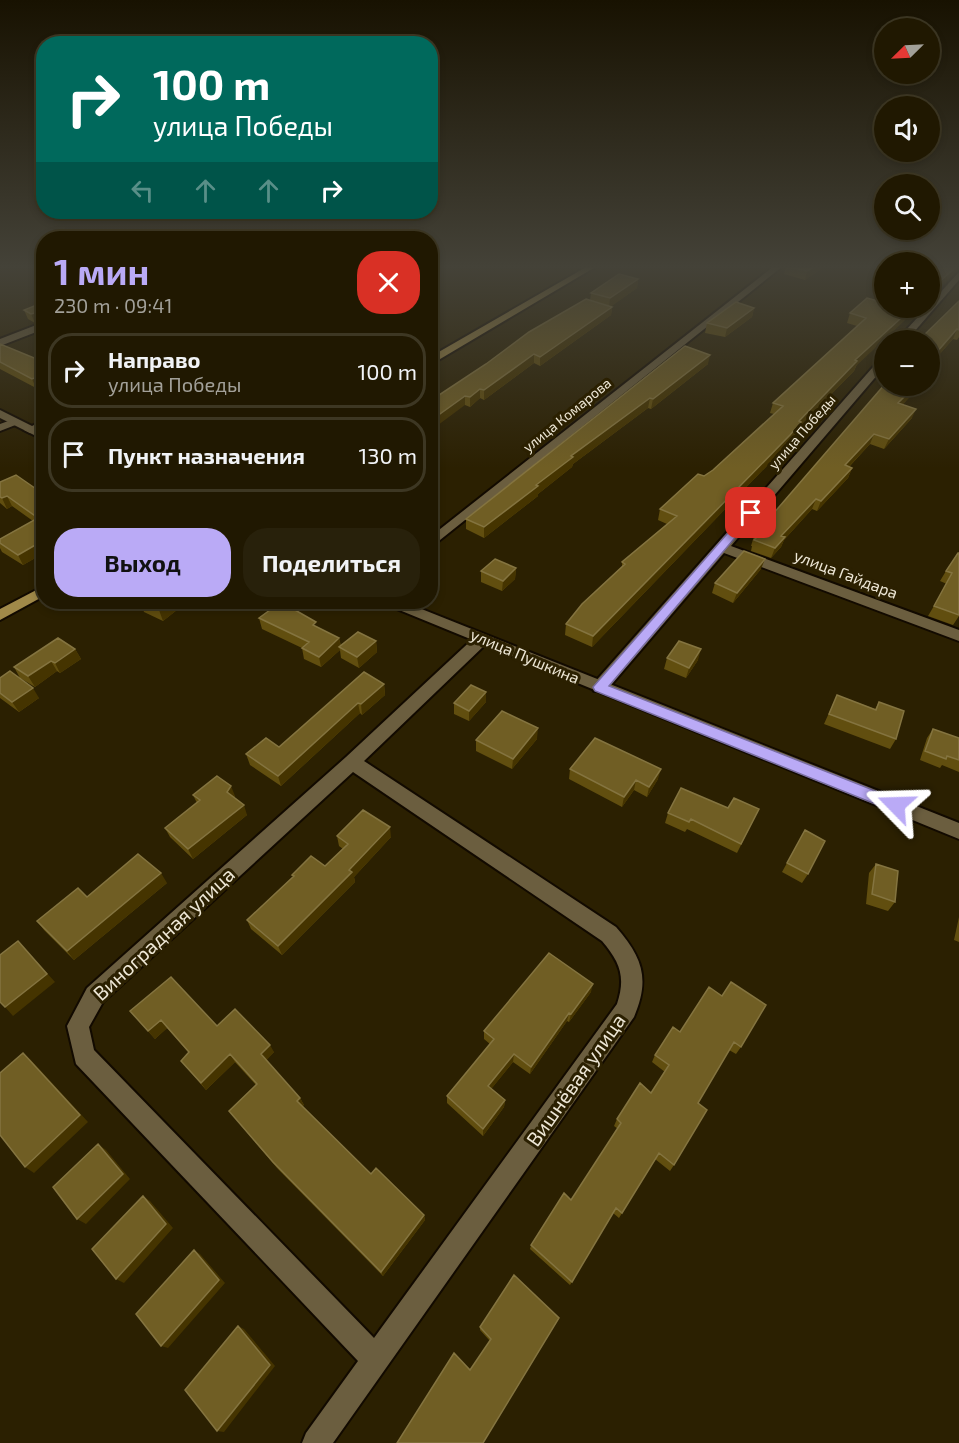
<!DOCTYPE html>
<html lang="ru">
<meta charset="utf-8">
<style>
body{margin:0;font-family:"Exo 2",sans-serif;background:#28210b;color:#f1f3f6;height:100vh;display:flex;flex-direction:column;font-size:22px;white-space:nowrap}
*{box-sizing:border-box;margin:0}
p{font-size:20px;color:#a2a099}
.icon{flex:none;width:33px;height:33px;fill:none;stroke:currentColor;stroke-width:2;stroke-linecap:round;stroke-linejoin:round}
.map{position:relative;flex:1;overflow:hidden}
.drawer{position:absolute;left:36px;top:231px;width:402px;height:378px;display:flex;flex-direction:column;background:#201801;border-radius:24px;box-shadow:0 3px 9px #0003,0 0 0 2px #3d3723}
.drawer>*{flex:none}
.banner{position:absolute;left:36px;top:36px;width:402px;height:183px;border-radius:24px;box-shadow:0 3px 9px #0003,0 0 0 2px #3d3723;background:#00695c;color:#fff;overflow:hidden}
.needle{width:39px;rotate:246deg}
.buttons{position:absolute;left:874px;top:18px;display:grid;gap:12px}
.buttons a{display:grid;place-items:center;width:66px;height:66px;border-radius:50%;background:#201801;box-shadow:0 3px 9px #0003,0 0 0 2px #3d3723;font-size:30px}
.pin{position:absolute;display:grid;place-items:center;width:51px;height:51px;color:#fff;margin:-26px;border-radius:12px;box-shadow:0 3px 9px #0006}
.me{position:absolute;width:66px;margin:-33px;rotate:292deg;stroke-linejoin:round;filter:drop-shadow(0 0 4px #0008)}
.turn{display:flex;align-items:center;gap:21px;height:126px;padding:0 18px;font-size:27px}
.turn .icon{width:78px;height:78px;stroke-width:2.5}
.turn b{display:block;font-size:42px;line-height:51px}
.lanes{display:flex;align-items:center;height:57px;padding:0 18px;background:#0003;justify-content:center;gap:30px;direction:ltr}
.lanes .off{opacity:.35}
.round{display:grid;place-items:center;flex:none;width:63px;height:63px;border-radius:24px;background:#28210b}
.head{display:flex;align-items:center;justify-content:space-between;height:102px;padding:0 18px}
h1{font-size:36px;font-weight:700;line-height:45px;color:#baaaf6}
.primary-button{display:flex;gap:12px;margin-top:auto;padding:12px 18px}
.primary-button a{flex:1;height:69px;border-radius:24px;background:#baaaf6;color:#111;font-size:24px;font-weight:700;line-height:69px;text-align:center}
.primary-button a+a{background:#28210b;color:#f1f3f6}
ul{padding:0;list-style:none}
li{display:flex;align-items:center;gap:18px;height:75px;margin:0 12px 9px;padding:0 6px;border:3px solid #3d3723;border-radius:24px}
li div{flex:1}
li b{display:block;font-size:22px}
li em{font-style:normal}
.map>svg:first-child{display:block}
</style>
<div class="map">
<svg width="959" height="1443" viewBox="0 0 959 1443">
<rect width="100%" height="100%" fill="#2b2001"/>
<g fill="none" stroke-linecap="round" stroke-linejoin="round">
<defs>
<path id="minor" d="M774,266H783L430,548V537Z
M959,272V280L907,340H897Z
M44,322V329L0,346V339Z
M885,357V366L731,546L959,630V641L724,553L606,691H594L592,687L594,683L881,358Z
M14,419L20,422L18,424L0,431V424Z
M44,420V428L30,433L24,430Z
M482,634L490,639L487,643L364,761L616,927C643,958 650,979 634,1017L333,1443H302L306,1433L358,1361L76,1064L67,1026L87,988L346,757L477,635ZM353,772L602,941C620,962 626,977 617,1004L374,1338L94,1050L89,1027L103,1002Z"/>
<path id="tertiary" d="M0,410L44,432V440L0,418Z
M385,602H404L959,823V839L387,605Z"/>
<path id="primary" d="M588,266H597L430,365V357Z
M44,586V596L0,620V609Z"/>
</defs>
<use href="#minor" stroke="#120a00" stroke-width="4"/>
<use href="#tertiary" stroke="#120a00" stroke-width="4"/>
<use href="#primary" stroke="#120a00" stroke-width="4"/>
<use href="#minor" fill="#6b5e3f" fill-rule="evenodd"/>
<use href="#tertiary" fill="#6b5e3f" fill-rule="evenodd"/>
<use href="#primary" fill="#a08949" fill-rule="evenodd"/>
</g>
<path fill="#614e0f" d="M786,266H825L805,280L784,274Z
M638,279L637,288L611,306L612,307L611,315L540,366L534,363L484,400L480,398L470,407L465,405L430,401L590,300L591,293Z
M959,301V337L957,340L953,339L930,365V340Z
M44,302V322L43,321L35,323L28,319L24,310Z
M885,303L854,371L799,427L798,432L787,445L592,647L565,635L566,624L622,567V562L667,524L658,520L660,509L713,470L774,414L770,413L773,403L857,326L847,323L850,313Z
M754,308L752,317L725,337L705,333L707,323Z
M0,344L44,362V387L41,386L36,388L0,369Z
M685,346L708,364L651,409L648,408L573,464L572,467L538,494V496L484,538L466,529V519Z
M917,389L903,404L912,418L884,449L870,444L849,467L852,468L848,478L817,511L812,509L784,540L781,547L771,558L751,551L752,546H751L754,536Z
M0,482L42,493L44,492V553L23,565L2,552L0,548V539L33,521L12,506L7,509L0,503Z
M959,553V616L953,625L928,616L947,584L940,581L946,571Z
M516,568L515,579L502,591L481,582V571Z
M761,569L733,603L712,593L715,583Z
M140,602H187L163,621L144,612Z
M209,602H225L219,606Z
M259,618L317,627L339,638L341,646L376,641L377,652L359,668L341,658L340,650L321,667L304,659L302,648L262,629Z
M75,649L81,659L60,673L57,671L35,687L20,678L14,667Z
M667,658L698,660L686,678L664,669Z
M0,678L39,698L19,712L0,698Z
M384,684L385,695L362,715L360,713L281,786L250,765L246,754L279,747Z
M486,692V702L469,721L454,714V703Z
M837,695L875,709L879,702L896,739L890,749L824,724Z
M933,729L959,738V772L942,765L940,768L920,760L927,738Z
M537,739L512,769L476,751V740Z
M570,769L658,779L647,797L634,790L622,807L569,779Z
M193,795L235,796L234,798L247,815L193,859L170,837L165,828L197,803Z
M728,808L759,809L737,853L687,829L685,832L665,823L668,813Z
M337,836L391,837L354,877L355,882L282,955L251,929L247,920L293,878L292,875L325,866L343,849L339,846Z
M787,863L808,874L802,883L782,872Z
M876,864L895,902L888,911L866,904L869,873Z
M167,883L74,960L44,930L37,921L87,897Z
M959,917V942L954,940Z
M709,987L741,1047L736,1054L729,1050L698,1103L674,1165L670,1171L655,1159L619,1218L613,1213L570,1285L530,1249L531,1245L571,1200L618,1129L614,1126L617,1119L651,1093L665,1072L652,1062L655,1055L680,1032Z
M591,992L569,1022L567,1021L530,1074L513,1062L491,1089L505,1100L504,1107L483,1136L447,1103V1096L490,1044L484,1039V1031Z
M130,1011L217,1026L274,1052L266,1060L300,1098L304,1105L302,1106L371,1174L424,1215L425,1220L383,1276L277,1168L229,1111L256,1085L235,1062L206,1090L181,1061L189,1053L167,1028L155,1039Z
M514,1275L483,1443L470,1370L490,1341L480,1330V1327Z"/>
<path fill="#453400" d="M816,266H825L805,280L807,271Z
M957,266H959V269L930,296V290Z
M638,279L637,288L609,308L610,298Z
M612,307L611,315L540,366V357Z
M754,308L752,317L725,337L727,328Z
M912,308H918L856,366L854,371L799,427L798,432L787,445L592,647L593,636L855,360Z
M42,311L43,321L35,323L31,314Z
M957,329L953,339L930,365V360Z
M534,354V363L484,400V390Z
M710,355L708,364L651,409L653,399Z
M37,377L41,386L36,388L32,379Z
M915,386H918L917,389L895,413L898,403Z
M480,389V398L470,407V397Z
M465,396V405L430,431V421Z
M650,398L648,408L573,464L572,467L538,494V496L484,538V527L571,456Z
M916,409L912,418L884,449L889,439Z
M874,434L870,444L841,475L845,465Z
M852,468L848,478L817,511L821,501Z
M7,496L12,506L7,509L2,498Z
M816,499L812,509L784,540L781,547L771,558L775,548L781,536Z
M44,540V553L23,565L18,555Z
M765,559L761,569L733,603L737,593Z
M516,568L515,579L502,591L503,581Z
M170,602H187L163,621L159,610Z
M218,602H225L219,606Z
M339,638L341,648L339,647L340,650L321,667L319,657Z
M376,641L377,652L359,668L357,657Z
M75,649L81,659L60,673L55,663Z
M701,649L698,660L686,678L689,668Z
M51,661L57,671L35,687L28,676Z
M384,684L385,695L362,715L361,704Z
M33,688L39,698L19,712L12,702Z
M486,692V702L469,721V711Z
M358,703L360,713L281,786L278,776Z
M538,728L537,739L512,769L513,759Z
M661,769L658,779L647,797L649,787Z
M636,780L634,790L622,807L624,797Z
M231,786L235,796L231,802L227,792Z
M244,805L247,815L193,859L188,849Z
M390,827L391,837L354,877L355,882L282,955L278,946Z
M161,873L167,883L74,960L67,951Z
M18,941L55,982L13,1016L5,1007Z
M593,984L591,992L569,1022L571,1014Z
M569,1013L567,1021L530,1074L531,1067Z
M161,1020L167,1028L155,1039L148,1031Z
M270,1045L274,1052L265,1062L261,1054Z
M23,1053L31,1060L88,1122L34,1173L25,1167Z
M230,1054L235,1062L206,1090L201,1083Z
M514,1054L513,1062L488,1093V1086Z
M300,1098L304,1105L301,1108L297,1101Z
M505,1100L504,1107L483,1136V1129Z
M98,1144L106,1150L130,1179L86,1224L77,1219Z
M143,1196L150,1201L173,1228L124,1283L116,1279Z
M424,1215L425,1220L383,1276L381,1272Z
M194,1250L200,1254L225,1283L168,1348L161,1346Z
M238,1326L244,1329L275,1366L224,1432L217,1431Z"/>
<path fill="#705e24" stroke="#847440" stroke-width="1.5" d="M786,266H816L807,271Z
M930,266H957L930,290Z
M619,274L638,279L610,298L591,293Z
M867,298L885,303V308H912L855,360L857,361L799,421L801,422L790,435L593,636L566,624L582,604L625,564L622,562L677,516L660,509L698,474L704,476L713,470L783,406L773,403L866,318L850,313Z
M586,299L612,307L540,357L534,354L484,390L480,389L470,397L465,396L430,421V401L486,364L529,332Z
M959,301V330L957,329L930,360V340H919Z
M44,302V320H43L42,311L31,314L24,310Z
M736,302L754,308L727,328L707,323Z
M0,344L44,362V380L37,377L32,379L0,362Z
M685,346L710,355L653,399L650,398L571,456L573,457L536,485L538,486L484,527L466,519Z
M885,384V386H915L898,403L916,409L889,439L874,434L845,465L852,468L821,501L816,499L781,536L785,537L775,548L754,540L757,537L754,536Z
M16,475L42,493L44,492V540L18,555L0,543V539L38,518L7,496L2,498L0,497V482Z
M744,551L765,559L737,593L715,583Z
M958,553H959V615L934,606L952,573L946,571Z
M495,559L516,568L503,581L481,571Z
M141,602H170L159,610Z
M281,602L316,622L313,625L339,638L319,657L302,648L309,642L259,618Z
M358,632L376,641L357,657L339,647Z
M58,638L75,649L55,663L51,661L28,676L14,667Z
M679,641L701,649L689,668L667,658Z
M10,671L33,688L12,702L0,693V678Z
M364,672L384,684L361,704L358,703L278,776L246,754L266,738L279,747Z
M471,685L486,692L469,711L454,703Z
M837,695L876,710L879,702L904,711L896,739L829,714Z
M502,711L538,728L513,759L476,740Z
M933,729L959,738V760L947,756L946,759L925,751Z
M595,738L661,769L649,787L636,780L624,797L570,769Z
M217,776L231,786L227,792L244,805L188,849L165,828L200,800L193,795Z
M681,788L728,808L734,798L759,809L741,844L691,819L689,822L668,813Z
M363,810L390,827L349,870L352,872L278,946L247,920L294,876L292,875L311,856L325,866L348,844L337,836Z
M805,830L825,841L808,874L787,863Z
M138,854L161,873L67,951L37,921L78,888L87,897Z
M876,864L898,871L895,902L872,894Z
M18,941L47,974L5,1007L0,1002V955Z
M549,953L593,984L571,1014L569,1013L531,1067L514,1054L488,1086L505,1100L483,1129L447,1096L494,1039L484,1031Z
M171,977L217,1026L235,1009L270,1045L261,1054L300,1098L297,1101L371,1174L376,1168L424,1215L381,1272L273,1162L229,1111L257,1084L230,1054L201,1083L181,1061L189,1052L161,1020L148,1031L130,1011Z
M731,982L766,1005L741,1047L734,1042L698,1103L707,1110L674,1165L659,1153L622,1213L616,1208L572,1282L531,1245L564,1193L571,1200L621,1123L617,1119L640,1083L651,1093L669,1065L655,1055L673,1027L680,1032L709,987L722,996Z
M23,1053L80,1115L25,1167L0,1135V1073Z
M98,1144L123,1174L77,1219L53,1187Z
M143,1196L166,1224L116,1279L92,1249Z
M194,1250L219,1280L161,1346L136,1314Z
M514,1275L559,1318L483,1443H397L454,1353L470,1370L491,1339L480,1327Z
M238,1326L270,1365L217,1431L185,1390Z"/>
<linearGradient id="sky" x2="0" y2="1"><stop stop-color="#181201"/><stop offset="0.57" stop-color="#444238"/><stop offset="1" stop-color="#444238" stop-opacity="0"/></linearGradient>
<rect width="959" height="468" fill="url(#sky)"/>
<path fill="#baaaf6" stroke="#796ea0" stroke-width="1.5" d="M747,511L756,513L609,686L901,801L903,805L901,810H890L595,691L593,687Z"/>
<g text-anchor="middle" stroke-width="6" stroke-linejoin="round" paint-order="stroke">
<g font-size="14" fill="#eee7d6" stroke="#2b2001">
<text transform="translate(567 415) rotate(-39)" y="5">улица Комарова</text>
<text transform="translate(802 432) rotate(-49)" y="5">улица Победы</text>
</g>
<g font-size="16" fill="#eee7d6" stroke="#2b2001">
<text transform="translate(846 574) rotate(21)" y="6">улица Гайдара</text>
<text transform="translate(525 656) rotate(23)" y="6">улица Пушкина</text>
</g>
<g font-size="20" fill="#eee7d6" stroke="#2b2001">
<text transform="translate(164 934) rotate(-43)" y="7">Виноградная улица</text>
<text transform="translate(576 1080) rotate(-55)" y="7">Вишнёвая улица</text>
</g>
</g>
</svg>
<div class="buttons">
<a><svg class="needle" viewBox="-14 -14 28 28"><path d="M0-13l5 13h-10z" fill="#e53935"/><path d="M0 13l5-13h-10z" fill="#a2a099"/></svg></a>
<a><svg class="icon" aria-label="sound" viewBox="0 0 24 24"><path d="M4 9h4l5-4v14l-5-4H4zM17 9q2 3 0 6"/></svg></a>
<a><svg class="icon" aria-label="search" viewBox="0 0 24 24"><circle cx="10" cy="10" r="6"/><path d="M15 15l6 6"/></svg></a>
<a>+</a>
<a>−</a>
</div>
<div class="pin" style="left:751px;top:513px;background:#d93025"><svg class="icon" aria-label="arrive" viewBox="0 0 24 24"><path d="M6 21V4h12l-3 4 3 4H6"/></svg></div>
<svg class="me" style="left:896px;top:805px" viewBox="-20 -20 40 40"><path d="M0-17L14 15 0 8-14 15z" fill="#baaaf6" stroke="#fff" stroke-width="4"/></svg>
<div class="banner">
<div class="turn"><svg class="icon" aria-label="right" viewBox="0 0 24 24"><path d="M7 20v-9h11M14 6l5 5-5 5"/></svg><div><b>100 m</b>улица Победы</div></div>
<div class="lanes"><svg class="icon off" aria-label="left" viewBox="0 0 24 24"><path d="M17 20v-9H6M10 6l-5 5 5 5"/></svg><svg class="icon off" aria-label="ahead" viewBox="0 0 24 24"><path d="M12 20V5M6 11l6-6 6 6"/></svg><svg class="icon off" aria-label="ahead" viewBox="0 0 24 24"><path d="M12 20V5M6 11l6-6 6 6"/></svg><svg class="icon" aria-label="right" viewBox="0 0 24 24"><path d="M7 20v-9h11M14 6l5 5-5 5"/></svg></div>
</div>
<section class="drawer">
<div class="head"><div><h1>1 мин</h1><p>230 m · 09:41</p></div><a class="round" style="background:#d93025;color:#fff"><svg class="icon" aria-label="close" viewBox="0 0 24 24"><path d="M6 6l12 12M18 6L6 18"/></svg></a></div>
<ul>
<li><svg class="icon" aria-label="right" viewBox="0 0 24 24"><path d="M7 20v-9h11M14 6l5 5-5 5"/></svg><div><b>Направо</b><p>улица Победы</p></div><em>100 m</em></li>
<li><svg class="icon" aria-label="arrive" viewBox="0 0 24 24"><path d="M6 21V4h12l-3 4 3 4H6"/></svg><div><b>Пункт назначения</b></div><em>130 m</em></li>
</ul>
<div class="primary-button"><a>Выход</a><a>Поделиться</a></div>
</section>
</div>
